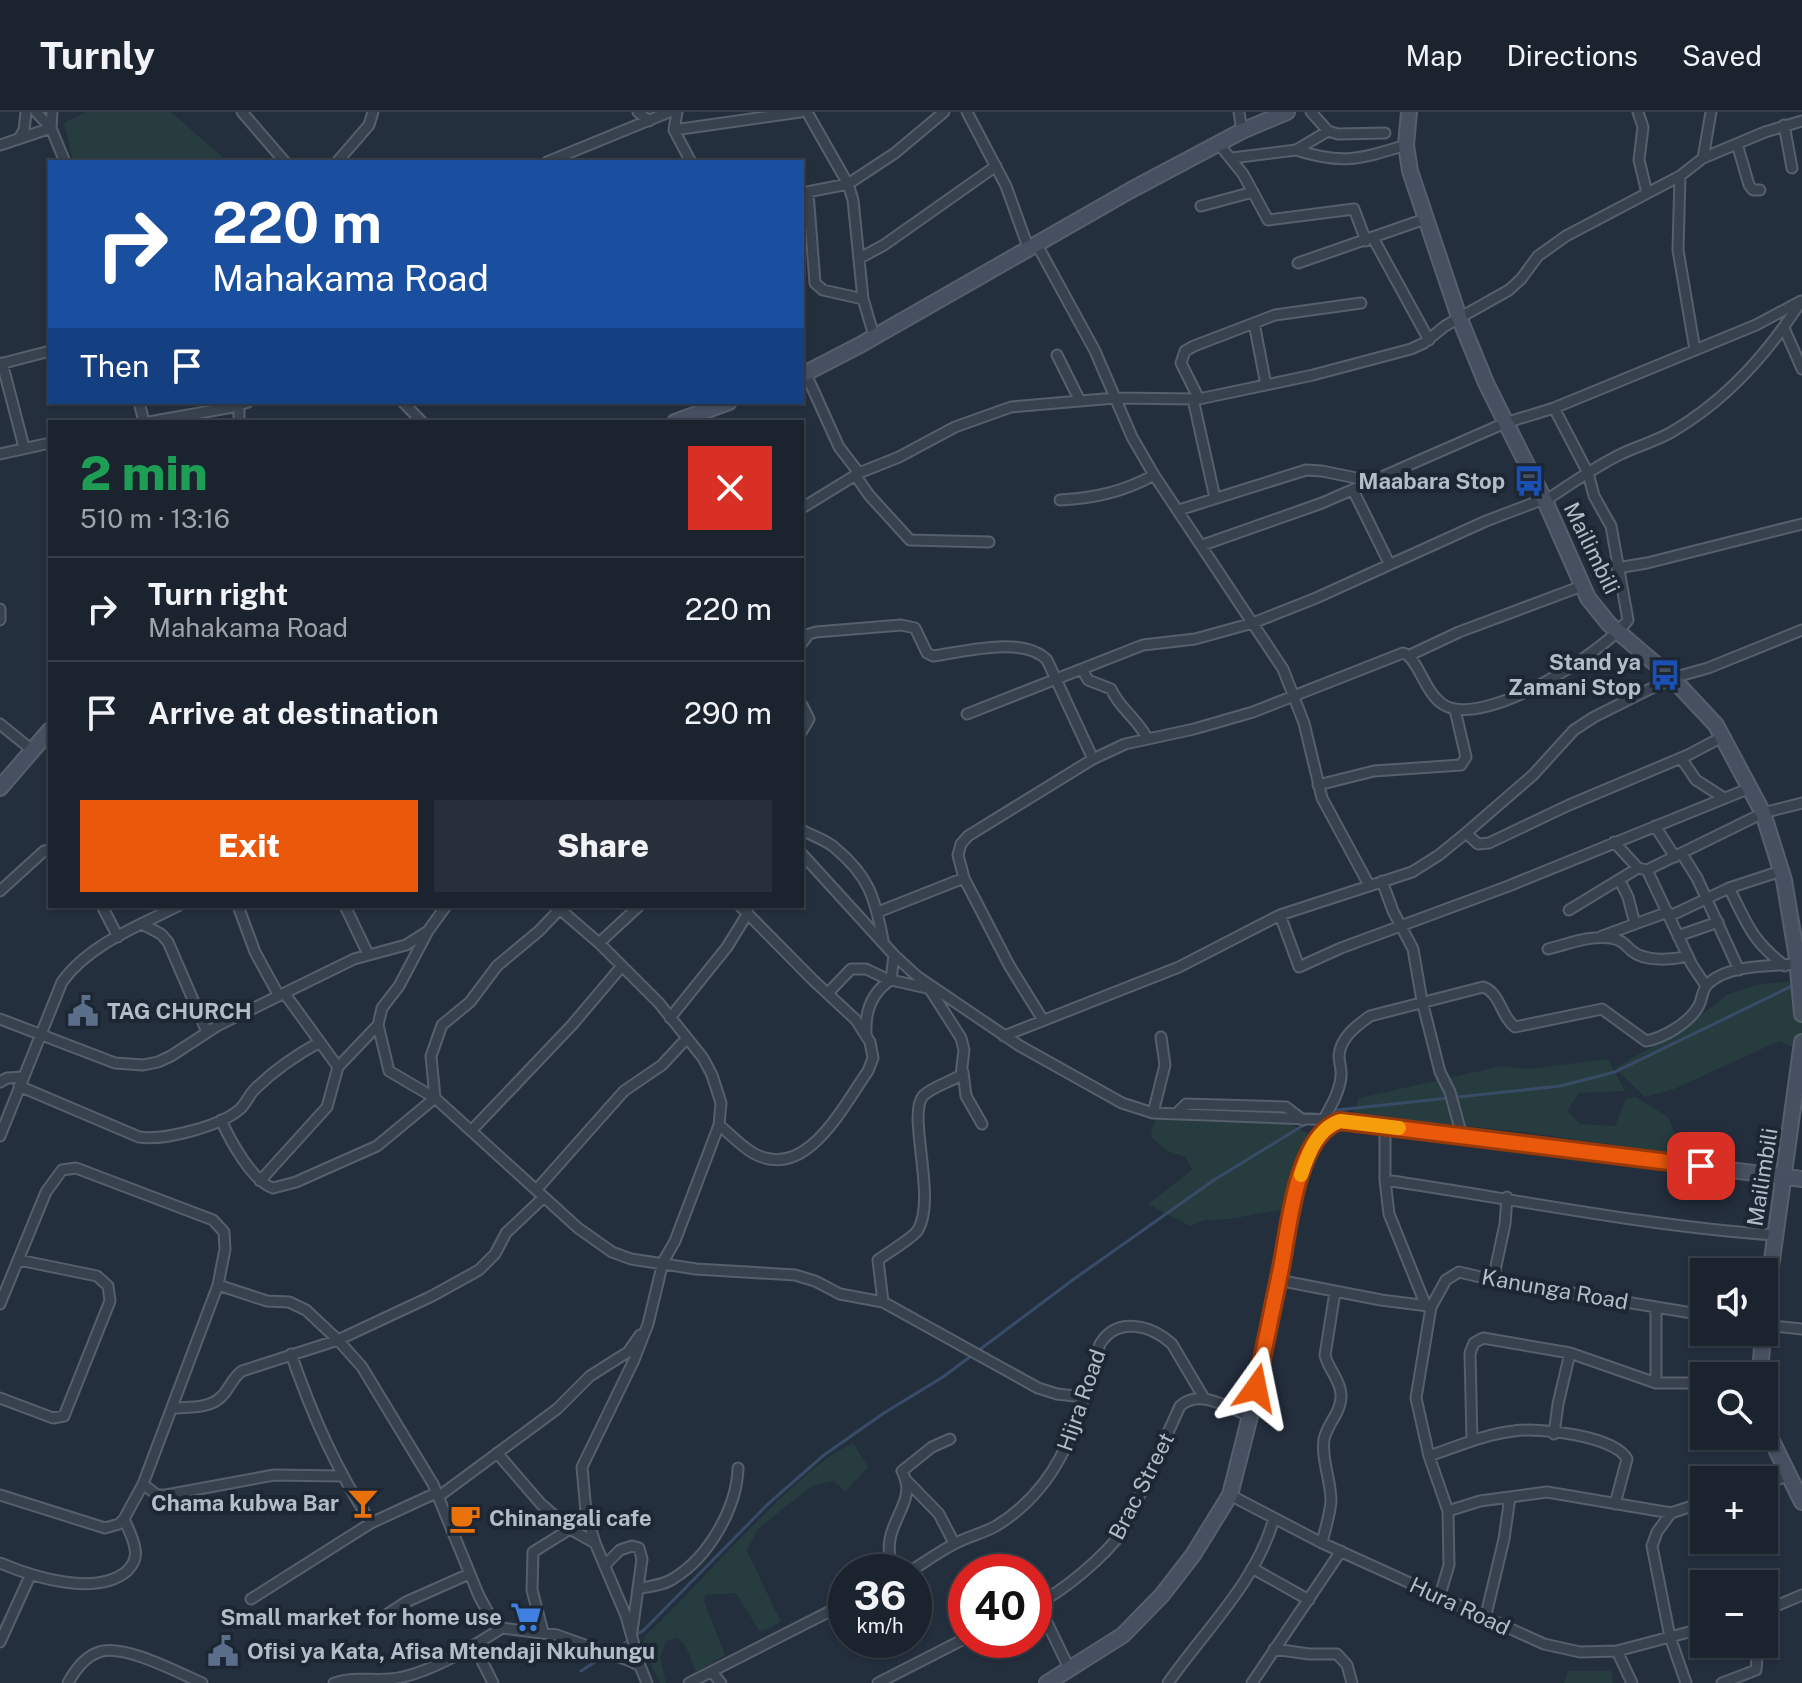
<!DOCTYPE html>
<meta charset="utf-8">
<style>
body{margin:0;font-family:"Public Sans",sans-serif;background:#282f3a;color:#f1f3f6;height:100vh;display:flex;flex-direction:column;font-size:30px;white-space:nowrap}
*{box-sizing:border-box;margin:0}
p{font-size:26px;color:#a0a4aa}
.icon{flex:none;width:44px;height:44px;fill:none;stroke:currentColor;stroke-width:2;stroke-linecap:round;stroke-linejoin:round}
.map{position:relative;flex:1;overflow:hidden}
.side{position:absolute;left:48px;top:308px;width:756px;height:488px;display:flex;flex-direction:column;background:#1b232e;border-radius:0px;box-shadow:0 2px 6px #0004,0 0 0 2px #39404a}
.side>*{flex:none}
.top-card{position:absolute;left:48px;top:48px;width:756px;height:244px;border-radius:0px;box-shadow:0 2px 6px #0004,0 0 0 2px #39404a;background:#1a4fa0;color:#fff;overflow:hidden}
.fabs{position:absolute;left:1690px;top:1146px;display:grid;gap:16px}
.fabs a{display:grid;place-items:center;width:88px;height:88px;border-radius:0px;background:#1b232e;box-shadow:0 2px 6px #0004,0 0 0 2px #39404a;font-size:40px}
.speed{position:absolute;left:828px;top:1442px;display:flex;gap:16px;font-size:40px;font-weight:700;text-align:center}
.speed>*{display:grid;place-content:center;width:104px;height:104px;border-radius:50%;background:#1b232e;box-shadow:0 2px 6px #0004,0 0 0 2px #39404a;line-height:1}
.speed small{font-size:20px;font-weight:400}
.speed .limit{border:12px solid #d22;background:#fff;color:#111}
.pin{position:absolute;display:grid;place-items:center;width:68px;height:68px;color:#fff;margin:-34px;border-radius:16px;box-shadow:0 4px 12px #0006}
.me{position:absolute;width:88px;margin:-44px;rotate:12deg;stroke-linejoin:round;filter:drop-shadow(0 0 6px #0008)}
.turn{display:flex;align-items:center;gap:28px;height:168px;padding:0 32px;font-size:36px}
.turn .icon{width:104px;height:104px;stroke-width:2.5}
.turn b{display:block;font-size:56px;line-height:68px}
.then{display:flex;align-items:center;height:76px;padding:0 32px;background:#0003;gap:16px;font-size:30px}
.round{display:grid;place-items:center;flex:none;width:84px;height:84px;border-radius:0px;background:#282f3a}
.summary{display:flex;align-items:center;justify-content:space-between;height:136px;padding:0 32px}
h1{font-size:48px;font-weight:800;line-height:60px;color:#1e9e55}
.cta{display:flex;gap:16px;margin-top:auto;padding:16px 32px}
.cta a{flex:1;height:92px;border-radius:0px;background:#ea580c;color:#fff;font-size:32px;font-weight:800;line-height:92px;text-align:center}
.cta a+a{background:#282f3a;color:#f1f3f6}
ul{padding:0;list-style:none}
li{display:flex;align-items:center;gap:24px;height:104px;padding:0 32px;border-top:2px solid #39404a}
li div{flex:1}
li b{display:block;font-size:30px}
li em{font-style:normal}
header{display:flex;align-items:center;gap:48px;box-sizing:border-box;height:112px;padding:0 40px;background:#1b232e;border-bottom:2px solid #39404a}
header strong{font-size:38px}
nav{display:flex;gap:44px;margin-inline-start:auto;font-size:28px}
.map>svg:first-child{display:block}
</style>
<header>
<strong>Turnly</strong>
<nav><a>Map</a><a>Directions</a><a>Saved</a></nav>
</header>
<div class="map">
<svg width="1802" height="1571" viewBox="0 0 1802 1571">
<rect width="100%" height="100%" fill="#242f3e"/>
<path fill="#263c3f" d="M86,0H171L228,50H73L64,11Z
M1802,868V939L1779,929L1674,977L1645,985L1615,956L1680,919L1727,883L1755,873Z
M1608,947L1625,979L1579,981L1567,999L1580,1012L1615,1014L1626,987L1636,985L1669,1006L1682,1042L1515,1019L1353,1003L1359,986L1502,954L1529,957Z
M1172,997L1280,1006L1308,1022L1283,1097L1231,1107L1205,1108L1190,1114L1148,1092L1192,1058L1186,1045L1168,1039L1151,1025C1152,1010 1157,1003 1172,997Z
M853,1331L868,1355L845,1380L834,1369L814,1373L785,1395L757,1418L747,1439L781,1510L760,1520L736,1481L705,1483L704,1489L725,1543L696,1560L686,1535L678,1526L666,1529L660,1545L666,1571H660L642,1533L645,1524C693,1478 736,1428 784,1383C806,1364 826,1343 853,1331Z
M1568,1559H1611L1613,1571H1564Z"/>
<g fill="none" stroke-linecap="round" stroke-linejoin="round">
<path stroke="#394c67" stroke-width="3" d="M1337,998L1560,974L1615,960L1794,873
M611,1540L644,1518L768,1392L824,1343L884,1301L943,1265L1074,1167L1214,1068L1307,1011
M581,1559L604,1544"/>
<defs>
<path id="street" d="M36,0L51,16L65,50
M242,0L285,50
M638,0L649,9
M677,0L674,18L691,50
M807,0L848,72L853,88L863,187L874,224
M967,0L1006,74L1028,135
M1239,0L1242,19
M1311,0L1328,19L1338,22L1385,21
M1638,0L1643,15L1639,48L1647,81
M1784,13L1792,56
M674,18L800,0
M19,27L24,18L26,0
M1218,31L1243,62L1268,108L1354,97L1366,129
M1737,32L1749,73L1753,78H1760
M0,33L51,16L52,0
M1296,38C1343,53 1360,47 1406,33
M1232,46L1296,38L1328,19
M1703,46L1711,0
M337,50L369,13L373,0
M547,50L669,0
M1680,64L1678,138L1695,238
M808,80L815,171L823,178L863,187
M802,81L848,72L895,41L944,0
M1201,94L1253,80
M1373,126L1429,228
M1036,131L1095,239L1132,325L1154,363L1283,557L1304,611L1322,686L1369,773
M860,146L884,133L996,54
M1298,151L1425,107
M1254,211L1266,273
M1784,216L1802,257
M1057,243L1080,289
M2,251L24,335
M0,252L50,239
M806,262L839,335L859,361
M1193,287L1215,386
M1199,287L1181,251L1185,239L1194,234L1275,203L1361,191
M139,290L144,310
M403,290L422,310
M149,310L233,295L248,290
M239,310V294
M0,342L50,331
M855,363L869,383L910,428L989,430
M1353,378L1389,451
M1060,388C1095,386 1123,380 1154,363
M1545,389C1569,373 1593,356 1619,343C1637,334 1658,329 1675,318C1727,287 1768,241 1800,191
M802,396L859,361L899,345L955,315L1011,295L1115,286L1199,287L1313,263L1411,237L1424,231L1445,214L1509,178L1521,167L1538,144L1566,124L1680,64L1703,46L1765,20L1802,9
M1179,398L1306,358L1322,359L1371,369
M1203,433L1322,391L1505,311L1554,296L1756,213L1801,189
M1617,456L1647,451L1802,412
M0,497V508
M802,531L809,522L816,520L901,513L915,516L927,541L933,544C963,540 1024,523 1047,548L1093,647
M1410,543L1459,520L1582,474
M1082,557L1088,568L1111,577C1119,596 1137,606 1147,626
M802,593L809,607L802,619
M967,602L1143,533L1195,527L1253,511L1316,486L1486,409L1544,387
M0,612L32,638
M1681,646L1696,668L1724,686
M1318,673L1374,659L1461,653L1466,645L1455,598
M1655,714L1675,745
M802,718C812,724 827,728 835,736C869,764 875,786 883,828
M1466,721L1478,732L1489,731L1569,693L1688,643L1724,624
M1614,730L1638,756L1647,758L1763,701L1802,691
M802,742L894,843L918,865L1020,934L1122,991L1153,1001L1337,1008
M1682,742L1697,766L1739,858
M1647,758L1692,853L1706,874
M1382,769L1393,799L1413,837L1422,889L1440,960L1450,980L1462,1024
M1620,769L1628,785L1635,812
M1729,776C1748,813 1751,828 1785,854
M0,779L44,739L50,738
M102,794L118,825
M238,794L255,840L279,884
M345,794L368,842
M556,794L599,831L659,891L703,946L712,963L721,991L719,1013L675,1129L663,1150L648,1212L634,1248L582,1355L586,1400L595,1431
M1569,798L1638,756
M878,800L964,766
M1280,803L1299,855L1341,836L1506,775L1750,676
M1670,804L1729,776L1781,759
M142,812L161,822L168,830L207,920
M428,819L399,874L382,896L378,913L389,959L435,986L578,1116L612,1140L631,1147L696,1157L795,1163L815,1169L840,1182L883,1190L1038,1276L1057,1282L1084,1285
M1602,824L1668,800
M1678,824L1718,810
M599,831L639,794
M1548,837C1568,832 1590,823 1611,826C1622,828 1624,832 1632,839C1645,850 1672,848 1688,844
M828,881L851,857H866L887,867L931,877
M285,882L338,955
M670,906L727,835L748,801
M0,907L115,951L143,953L158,950L171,944L217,914L354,847L406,833L428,819L446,794
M1043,908L1009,853L964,766L958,743L961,732L968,724L1093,647L1125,632L1194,617L1253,600L1403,541C1418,545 1424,581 1444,593C1484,617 1603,541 1628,508L1611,414L1594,384L1588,361L1554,296
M866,921C865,898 872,880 891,868L894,843
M1004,924L1179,855L1280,803L1412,760L1439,743L1466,721L1533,663L1574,618L1594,605L1672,566L1708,556L1802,518
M963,960L966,984L982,1012
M0,970L7,966L23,965
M19,974L139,1025C164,1029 221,1014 240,997C246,992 249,983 254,978C273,959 296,943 320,930
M1153,1001L1165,953L1161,925
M1176,1002L1186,992L1286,995L1303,1008
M1324,1007C1331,994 1340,979 1341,964C1342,957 1339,951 1339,944C1340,926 1356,914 1370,904L1483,875C1500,880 1501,905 1515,915L1602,897L1646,929C1663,926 1689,911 1698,895C1702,889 1702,878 1707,873C1726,852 1772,854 1797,852
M221,1008C230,1028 252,1069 273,1076L296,1070L377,1034L435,986L431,944L442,913L470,890L497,854L539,819L560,797
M719,1013C730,1022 741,1034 753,1041C806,1071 843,994 868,959L873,946L870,930L856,908L813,868L740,794
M1385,1014V1068L1389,1102L1426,1194
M472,1018L572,913L622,854
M0,1024L62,870C88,833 138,814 178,794
M1385,1068C1515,1087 1644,1114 1775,1123
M260,1069L327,995L338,955L378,913
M537,1077L624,979L662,953L687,926
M1278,1168L1381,1188L1428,1194
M1493,1168L1505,1112L1507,1085
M218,1173L267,1189L289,1190L306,1198L338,1228L362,1255L433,1372L479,1484L490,1504L502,1516L557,1523L630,1549L640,1554L647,1571
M883,1190L878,1148C887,1141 913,1126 918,1118C937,1086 907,1003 923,984C932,975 950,970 961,963L964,938L961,926L929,876
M0,1192L46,1080L62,1058L76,1056L213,1108L224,1120L225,1137L218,1173L143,1372L124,1407L119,1412L105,1416L0,1383
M1764,1213L1802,1217
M291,1242C313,1305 335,1355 371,1411
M1656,1271V1195
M0,1286L53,1306L64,1304L110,1189L108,1174L97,1164L19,1148
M173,1296C189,1295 210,1297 222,1284C230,1276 232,1266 242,1259L338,1228L432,1184L479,1158L495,1142L506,1121L544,1085
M1554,1322L1558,1292L1570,1241
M1472,1329L1470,1241L1474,1231L1483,1226L1570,1241L1656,1271H1690L1708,1259L1712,1264
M497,1341L541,1392L570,1417L595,1431L626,1504L640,1554
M1429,1344C1456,1335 1485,1322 1514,1319C1539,1315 1615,1324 1627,1347L1615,1392
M908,1370L939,1402L954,1431
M143,1372L157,1383H166L274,1363L341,1364
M1764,1372L1787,1364
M1230,1383L1322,1431L1544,1532L1580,1540L1617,1539L1704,1516
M438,1385L557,1297L590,1264L628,1240L640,1223
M1448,1399L1480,1389L1547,1380L1671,1401L1704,1390
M1671,1401L1657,1420L1652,1434L1670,1525L1686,1571
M1322,1431C1325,1417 1330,1403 1331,1389C1331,1368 1321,1347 1324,1327C1328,1310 1342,1300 1341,1282C1340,1267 1328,1257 1325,1243L1335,1180
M0,1451C33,1465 96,1485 127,1459C133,1453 137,1446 135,1437C134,1427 128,1417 124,1407
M606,1452L620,1438L632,1434L639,1436L642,1447L632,1520
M1252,1456L1309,1488
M892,1460C890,1449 888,1438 890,1427C895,1401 916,1385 902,1359L932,1335L950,1327
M909,1460C925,1450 940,1439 956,1431C969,1424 984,1421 996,1414C1066,1371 1078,1304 1100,1232C1117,1204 1151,1213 1172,1232L1204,1286
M638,1477C650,1474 665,1473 674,1466C709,1445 737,1395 738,1356
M1440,1483L1449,1453L1448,1399L1429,1344L1416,1286L1431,1195L1446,1168L1459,1160L1493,1168L1704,1203
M251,1487L371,1411L436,1381
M1038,1492L1070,1558
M1034,1494C1065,1478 1103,1446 1124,1418L1180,1294C1200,1276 1228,1296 1250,1304
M1764,1499L1802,1483
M380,1507L406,1490L469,1462
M1485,1507L1504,1427L1510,1385
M543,1520L532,1478L533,1440L570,1417
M0,1530L30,1464
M474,1533L493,1571
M1274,1537L1309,1542H1337L1347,1553L1352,1571
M1617,1539L1632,1571
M712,1560L721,1571
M68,1571C75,1558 84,1545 99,1540C123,1531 179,1561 202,1571
M334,1571C353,1564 370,1569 390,1567C426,1564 472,1535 502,1516
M689,1571L846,1491
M878,1571L966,1526
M1168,1571C1205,1518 1257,1469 1274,1406
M1252,1571L1341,1439
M1722,1571L1756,1558L1757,1546L1753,1532"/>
<path id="secondary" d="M1409,0L1406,33L1410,59L1459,205L1486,271L1545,389L1588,486L1609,512L1672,566L1716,613L1763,701L1784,768L1797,846L1802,902
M802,263L860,233L1131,78L1242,19L1287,0
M675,310L729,290
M0,676L50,618
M1764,1206L1802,930
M1760,1264L1763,1220
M1764,1299L1770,1325L1802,1390
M1047,1571L1123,1523L1162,1483L1193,1443L1230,1383L1250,1304L1297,1073C1306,1049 1314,1018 1340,1009L1802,1067"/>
</defs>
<use href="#street" stroke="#565f6c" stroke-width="13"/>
<use href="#secondary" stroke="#565f6c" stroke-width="18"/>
<use href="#street" stroke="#38414e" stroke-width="9"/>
<use href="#secondary" stroke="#465061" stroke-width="14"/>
</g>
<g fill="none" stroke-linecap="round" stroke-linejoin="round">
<defs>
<path id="route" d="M1256,1276C1264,1236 1273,1196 1281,1156C1289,1117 1296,1023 1340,1009L1701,1054"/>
</defs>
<use href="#route" stroke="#983908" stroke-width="20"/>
<use href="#route" stroke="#ea580c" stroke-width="14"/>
<path stroke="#f59e0b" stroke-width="14" d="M1301,1063C1308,1042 1317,1017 1340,1009L1399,1016"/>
</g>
<defs>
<symbol id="bus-bare" viewBox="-9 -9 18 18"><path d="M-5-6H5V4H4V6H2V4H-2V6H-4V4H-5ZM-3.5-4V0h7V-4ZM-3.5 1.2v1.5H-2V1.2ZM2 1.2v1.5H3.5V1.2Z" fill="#1a4fb4" stroke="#1d2633" stroke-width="2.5" paint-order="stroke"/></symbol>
<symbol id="civic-bare" viewBox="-9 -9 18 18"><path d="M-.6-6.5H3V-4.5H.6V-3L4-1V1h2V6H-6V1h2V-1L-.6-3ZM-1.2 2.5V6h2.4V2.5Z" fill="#5c6f8a" stroke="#1d2633" stroke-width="2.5" paint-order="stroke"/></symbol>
<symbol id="bar-bare" viewBox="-9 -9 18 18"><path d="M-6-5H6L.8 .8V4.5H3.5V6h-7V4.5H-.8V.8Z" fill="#e8710a" stroke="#1d2633" stroke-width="2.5" paint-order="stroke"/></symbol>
<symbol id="cafe-bare" viewBox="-9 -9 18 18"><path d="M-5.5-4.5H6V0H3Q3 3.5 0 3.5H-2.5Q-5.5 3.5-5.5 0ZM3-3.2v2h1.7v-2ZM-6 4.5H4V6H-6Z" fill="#e8710a" stroke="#1d2633" stroke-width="2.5" paint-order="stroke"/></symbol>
<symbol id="supermarket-bare" viewBox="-9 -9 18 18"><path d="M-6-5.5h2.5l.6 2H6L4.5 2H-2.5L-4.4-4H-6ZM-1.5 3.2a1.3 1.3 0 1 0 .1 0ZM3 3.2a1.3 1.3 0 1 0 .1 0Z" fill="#3f7fe0" stroke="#1d2633" stroke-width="2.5" paint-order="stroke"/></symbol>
</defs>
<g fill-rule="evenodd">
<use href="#bus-bare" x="1507" y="347" width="44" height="44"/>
<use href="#bus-bare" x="1643" y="541" width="44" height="44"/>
<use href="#civic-bare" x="61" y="877" width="44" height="44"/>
<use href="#bar-bare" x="341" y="1369" width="44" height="44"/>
<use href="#cafe-bare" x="443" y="1384" width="44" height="44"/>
<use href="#supermarket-bare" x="504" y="1483" width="44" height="44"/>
<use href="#civic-bare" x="201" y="1517" width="44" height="44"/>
</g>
<g text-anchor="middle" stroke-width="8" stroke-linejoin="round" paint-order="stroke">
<g font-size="22" font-weight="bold" fill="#b4bcc9" stroke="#1d2633" text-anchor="end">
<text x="1505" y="377">Maabara Stop</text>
<text x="1641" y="558">Stand ya<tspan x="1641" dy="25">Zamani Stop</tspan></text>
<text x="107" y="907" text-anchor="start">TAG CHURCH</text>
<text x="339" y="1399">Chama kubwa Bar</text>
<text x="489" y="1414" text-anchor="start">Chinangali cafe</text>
<text x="502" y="1513">Small market for home use</text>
<text x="247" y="1547" text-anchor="start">Ofisi ya Kata, Afisa Mtendaji Nkuhungu</text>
</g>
<g font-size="22" fill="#b4bcc9" stroke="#1d2633">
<text transform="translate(1592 436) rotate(64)" y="8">Mailimbili</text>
<text transform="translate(1762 1065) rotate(-81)" y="8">Mailimbili</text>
<text transform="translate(1555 1177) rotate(10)" y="8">Kanunga Road</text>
<text transform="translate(1081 1288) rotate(-71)" y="8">Hijra Road</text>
<text transform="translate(1141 1374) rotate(-63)" y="8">Brac Street</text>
<text transform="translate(1460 1494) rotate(25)" y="8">Hura Road</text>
</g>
</g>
</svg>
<div class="fabs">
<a><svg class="icon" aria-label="sound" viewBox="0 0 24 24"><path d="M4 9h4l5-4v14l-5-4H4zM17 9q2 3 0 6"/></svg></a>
<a><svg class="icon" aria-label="search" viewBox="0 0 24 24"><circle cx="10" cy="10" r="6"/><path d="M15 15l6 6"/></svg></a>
<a>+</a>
<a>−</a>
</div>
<div class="speed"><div>36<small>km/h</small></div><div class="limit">40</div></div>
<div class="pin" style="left:1701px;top:1054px;background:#d93025"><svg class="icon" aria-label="arrive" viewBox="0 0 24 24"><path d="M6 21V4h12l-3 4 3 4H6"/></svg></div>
<svg class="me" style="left:1256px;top:1276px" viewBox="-20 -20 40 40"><path d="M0-17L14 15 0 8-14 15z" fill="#ea580c" stroke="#fff" stroke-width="4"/></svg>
<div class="top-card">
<div class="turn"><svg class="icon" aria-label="right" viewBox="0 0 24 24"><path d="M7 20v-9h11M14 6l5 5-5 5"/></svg><div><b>220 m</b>Mahakama Road</div></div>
<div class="then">Then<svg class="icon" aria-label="arrive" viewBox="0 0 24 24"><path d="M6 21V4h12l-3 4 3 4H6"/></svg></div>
</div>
<section class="side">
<div class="summary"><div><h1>2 min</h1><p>510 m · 13:16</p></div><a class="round" style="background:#d93025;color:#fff"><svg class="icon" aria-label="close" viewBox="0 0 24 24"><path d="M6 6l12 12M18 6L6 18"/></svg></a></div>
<ul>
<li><svg class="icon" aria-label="right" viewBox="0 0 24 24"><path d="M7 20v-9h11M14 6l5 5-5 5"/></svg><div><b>Turn right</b><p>Mahakama Road</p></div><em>220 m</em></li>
<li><svg class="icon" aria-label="arrive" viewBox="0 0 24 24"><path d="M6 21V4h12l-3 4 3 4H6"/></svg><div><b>Arrive at destination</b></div><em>290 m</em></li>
</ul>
<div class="cta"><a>Exit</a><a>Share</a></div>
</section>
</div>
